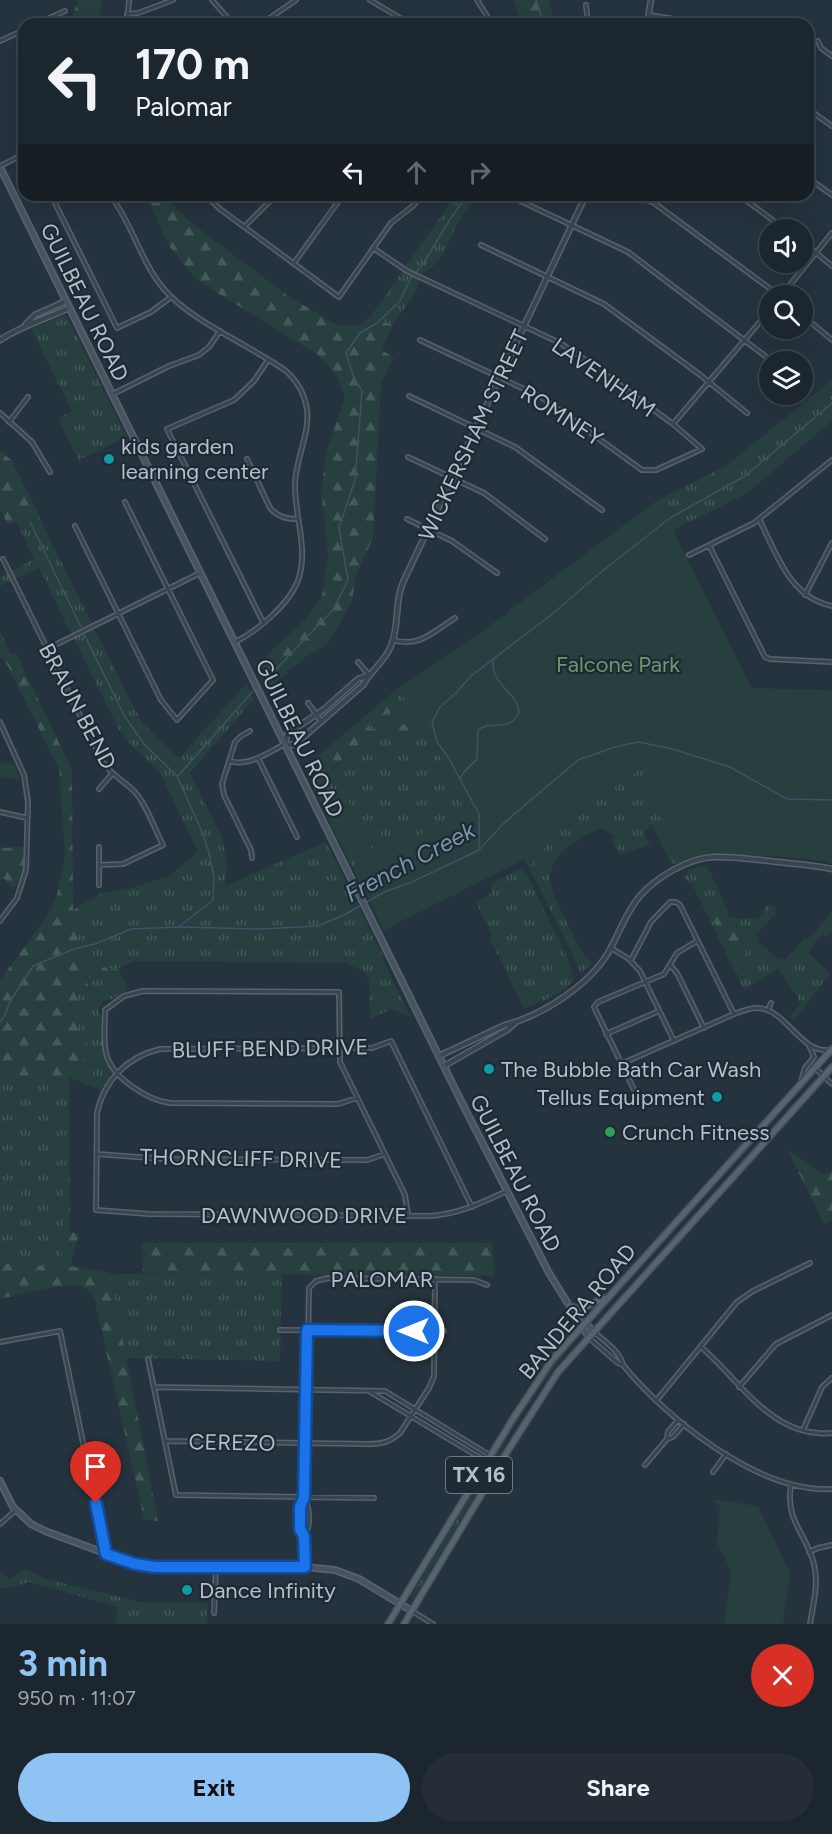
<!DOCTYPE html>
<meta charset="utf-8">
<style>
body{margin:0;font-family:Figtree,sans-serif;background:#252e36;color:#f1f3f6;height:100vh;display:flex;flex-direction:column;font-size:22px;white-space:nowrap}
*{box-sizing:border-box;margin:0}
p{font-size:20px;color:#a0a5aa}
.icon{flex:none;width:33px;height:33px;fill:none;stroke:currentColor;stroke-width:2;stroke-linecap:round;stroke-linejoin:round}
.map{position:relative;height:1624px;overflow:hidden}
.sheet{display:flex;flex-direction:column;background:#1c262e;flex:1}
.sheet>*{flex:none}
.top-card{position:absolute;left:18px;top:18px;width:796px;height:183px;border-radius:18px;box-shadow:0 6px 24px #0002,0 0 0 2px #3a434a;background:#1c262e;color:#f1f3f6;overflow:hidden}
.tools{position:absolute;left:759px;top:219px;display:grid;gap:12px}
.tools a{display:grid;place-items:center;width:54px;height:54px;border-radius:50%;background:#1c262e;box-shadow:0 6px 24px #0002,0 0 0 2px #3a434a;font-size:30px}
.pin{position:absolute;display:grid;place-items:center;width:51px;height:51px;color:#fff;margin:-62px -26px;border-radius:50% 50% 50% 0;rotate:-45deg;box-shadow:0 0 6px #0007}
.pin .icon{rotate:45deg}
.me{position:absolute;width:66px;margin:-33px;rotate:270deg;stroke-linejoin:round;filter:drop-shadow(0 0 4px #0008)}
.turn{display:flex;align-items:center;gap:21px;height:126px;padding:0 18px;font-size:27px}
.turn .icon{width:78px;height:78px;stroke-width:2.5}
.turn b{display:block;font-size:42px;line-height:51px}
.lanes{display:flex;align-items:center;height:57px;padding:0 18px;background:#0003;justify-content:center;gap:30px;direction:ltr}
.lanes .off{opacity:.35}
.round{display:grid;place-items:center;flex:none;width:63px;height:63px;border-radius:32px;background:#252e36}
.head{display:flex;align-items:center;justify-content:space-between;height:102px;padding:0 18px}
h1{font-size:36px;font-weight:700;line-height:45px;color:#8fc3f4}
.primary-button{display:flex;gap:12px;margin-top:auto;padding:12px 18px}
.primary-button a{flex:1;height:69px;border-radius:36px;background:#8fc3f4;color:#111;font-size:24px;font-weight:700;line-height:69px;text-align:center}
.primary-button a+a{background:#252e36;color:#f1f3f6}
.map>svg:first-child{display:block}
</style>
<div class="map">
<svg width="832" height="1624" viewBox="0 0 832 1624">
<defs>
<pattern id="grass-tufts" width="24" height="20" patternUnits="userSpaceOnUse" patternTransform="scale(1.5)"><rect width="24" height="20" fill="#273f3e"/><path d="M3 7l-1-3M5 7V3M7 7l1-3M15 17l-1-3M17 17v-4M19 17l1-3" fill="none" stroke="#445959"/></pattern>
<pattern id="forest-firs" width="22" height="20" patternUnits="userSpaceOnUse" patternTransform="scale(1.5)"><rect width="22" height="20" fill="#273f3e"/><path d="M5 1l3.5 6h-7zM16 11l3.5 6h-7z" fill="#445959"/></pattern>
</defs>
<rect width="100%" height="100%" fill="#25333e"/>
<path fill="url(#grass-tufts)" d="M456,195H479C474,203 466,210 461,218C450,236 443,264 423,273L415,293L393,325L370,317Z
M63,315L67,316L127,437L78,460L58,418L72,411L31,329Z
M832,380V421L747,493L673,530L661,540L643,768L677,864L671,863L651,824L644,832L650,845L620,855L612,840L616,837L602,828C581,836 548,855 550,881C552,895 560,908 566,920C573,936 579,951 592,963L580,975L577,964L525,859L384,930L349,861L372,849L348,801L325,813L312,783C317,777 322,779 327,774C340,764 351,749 367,741C384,733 407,733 426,729L419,719L400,726L384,724L370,731L369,724L383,715L396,712L397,689L458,648L516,622L506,613L658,500L726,466Z
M36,511L132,704L144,725L179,758L247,683L254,699L190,773L222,838L227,863L225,886L326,842L381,952L386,967L411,1017L391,1009L370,1020L369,980L364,972L347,963L135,961L118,968L128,990L110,1000L103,1001L98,1011L102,1018L104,1056L113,1070L101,1090L78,1081L79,1062L87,1043L78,1031L81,1007L76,993L91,988L83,980L97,975L107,978L105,967L85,966L74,952L86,908L102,893L135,887L170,876L198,851L159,771L135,749L119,730L39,568L0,586V577L34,559L16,521Z
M702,865L706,866C711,871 719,892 723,901L709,911L744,944L733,918L757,919L763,913L766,906L776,907L775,918L773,916L756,935L759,938L757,941L779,960L782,958L785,960L804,939L811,937L832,912V932L827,938L823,934L808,952L830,974L794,1020L790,1016L801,1003L778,969L744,990L693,886L683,878L689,870Z
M520,869L526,873L569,961L574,978C565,994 540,1001 524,1009L490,939L491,934L476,902L492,893L491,884Z
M0,1076L69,1077L70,1164L65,1179L64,1221L60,1267L0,1263Z
M282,1273L280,1361L126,1358L110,1274Z
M578,1335H580L560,1360L530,1401L508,1436L491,1470L413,1599L410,1598L536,1387Z
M26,1569L46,1579L140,1602L208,1603L207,1624H115L118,1607L29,1582L13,1587L0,1588V1573L10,1579Z"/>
<path fill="url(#forest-firs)" d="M78,0H102L99,24H75L72,19Z
M514,0H549L555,24H520Z
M146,195H169L174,205L190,222L288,296L337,325L358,326L370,317L393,325L382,350L394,358L381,384L373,538L356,575L352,602L328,643L304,658L267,690L254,664L265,657L305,620L322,596L328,555L321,489L327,450L345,397L337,376L318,355L198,281L169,246Z
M0,450L12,461L37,511L8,525L0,509Z
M0,631L11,655L16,653L72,770L73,910L102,893L86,908L74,952L85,966L105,967L114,975L107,978L97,975L84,980L91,988L76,993L81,1007L78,1031L87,1043L88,1055L79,1062L78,1081L69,1077L0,1076V980L43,922L56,899L65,857L59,769L8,666L0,656Z
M397,689L396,712L383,715L369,724L370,730C380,727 389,721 400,726L420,719L427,729C407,733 385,733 367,741C351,749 340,763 327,774C322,779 317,778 312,783L306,766Z
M0,763L14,764L20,780L0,776Z
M24,847C24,862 25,879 13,889L5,879L0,880V848Z
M723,901L728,912L727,916L733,918L752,968L741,976L709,911Z
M787,1149L825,1175L832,1170V1221L824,1224Z
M70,1164V1232L79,1234L70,1266L110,1273L158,1521L144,1519L95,1302C92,1294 88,1287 79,1286C61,1283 19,1295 0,1299V1263L60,1267L64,1221L65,1179Z
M491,1241L495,1265L493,1276L143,1273L142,1243H488Z"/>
<path fill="#273f3e" d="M658,500L752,688L832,690V864L824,861C775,857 725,848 677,864L642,768L561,826L529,868L524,859L384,930L353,869L465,811L427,729L397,689L491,625Z
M348,801L372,850L349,861L325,813Z
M711,1499L758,1506L790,1573L783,1624H724L731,1571L717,1543L720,1507Z"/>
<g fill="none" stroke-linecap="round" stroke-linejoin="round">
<path stroke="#3c5366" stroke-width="1.5" d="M536,0L544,24
M30,522L81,627
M84,634L125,717L144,744L177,776L203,834L209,853L214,877L213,900L180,926
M263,686L279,666L333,610L348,580L339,528L355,480L362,391L354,378L346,353L360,333L377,323L400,301L411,278L423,264L449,221L467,195
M178,776L253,691
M460,779L463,773L477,759L478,730C492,719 509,734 519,712C518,692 487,682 494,659
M479,848V814L448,757L437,742L432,722L440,707L456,693L471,676L551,615L600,573L670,518L745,476L832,403
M0,1022L6,1013L9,1003L33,966L74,949L95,944L131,929L179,927L261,929L318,926L346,914L384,892L412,882L479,850L504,823L578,760L615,747L638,742L669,748L730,767L787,799L832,800"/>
<defs>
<path id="minor" d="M212,0L233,24
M370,0L400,18L417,24
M477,0L492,24
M586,5L588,24
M127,14L138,13L173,0
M649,15L706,24
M36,24L65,11
M127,24L129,0
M261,24L296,0
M0,41L24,30
M818,41L821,48L832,56
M808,109L832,126
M0,166L24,154
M808,178L832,195
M51,195L117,328L151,312L171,297
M110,195C132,223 140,260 163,288C190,321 250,345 286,371C298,382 305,395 307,410C310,433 296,459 295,483C294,515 310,552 297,583C287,606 256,632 235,642
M205,195L220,209L339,297L391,223L413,206L421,195
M637,195L654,203L780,296
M739,195L786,230
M514,198L628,252L773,362
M244,227L270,201
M802,241L832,266
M481,245L604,304L699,374L747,413
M373,248L407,271L560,343L584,359L673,424L702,449L656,470H642L541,397L420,340
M294,263L343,195
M781,296L832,233
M802,315L832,340
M113,394L169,366L199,355L209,347L220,331
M409,396L515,447L602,510
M0,413L32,442L50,472
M9,422L28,397
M673,424L770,310
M408,457L484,493L545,539
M247,459L270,508C278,517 286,519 298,519
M407,519L452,541L497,573
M759,519C777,554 789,597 832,606
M75,526L161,700L177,720L213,680L125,502
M709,545L765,657L770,659L832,662
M689,555L754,523L832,460
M3,559L103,762C111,775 123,780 134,791C147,805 154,828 163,845L123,864L99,865
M805,595L832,543
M263,622L167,429L234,400L254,381L268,360
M393,640C419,648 433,632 455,618
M47,649L200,573
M358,662L369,675
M308,703L321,721
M0,722L24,775L28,802L26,870L17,898L0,921
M250,731L241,736L235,742L222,784L224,795L251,850L252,858
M258,758L297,837
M229,761C249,767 267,753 285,744
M99,789L112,774
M0,812L27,818
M99,885V847
M611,948L629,959L640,971L674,1041
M631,960L651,922L670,902H676L680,905L734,1014
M671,966L677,973L704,1028
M768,1010L771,1003
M606,1034L659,1011
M621,1064L734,1014C742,1011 749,1008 757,1008C786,1008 800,1054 830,1050
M815,1068L832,1084
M801,1081L805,1068L814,1057L809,1045
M357,1098L338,1104L170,1103C147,1100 111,1077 106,1053C103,1039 105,1024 105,1010L124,996L143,991L339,992L340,1062L405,1195L408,1215
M639,1100L594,1007L598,1002L664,974L677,953L697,941
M97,1154L164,1159L367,1160L385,1154
M472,1207L391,1041L372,1048L160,1049C127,1057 104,1080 97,1113L96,1210L149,1214L430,1216C459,1214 481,1203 507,1191
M280,1330L444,1331
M594,1332C604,1341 620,1351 623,1365C667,1419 759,1493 832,1489
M589,1338L618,1363L623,1365
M0,1342L60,1331L106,1554
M701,1347C740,1380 772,1439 832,1433
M148,1359L176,1495L374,1498
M154,1387L385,1391L491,1456
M739,1387L776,1344L832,1315
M369,1391L487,1462
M656,1401L737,1302L753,1291L810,1263
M803,1430L822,1387L832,1378
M667,1439L668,1432L678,1420
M165,1441L368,1444C382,1444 390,1442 400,1433L429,1388L434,1376L435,1279
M645,1465L667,1439L673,1437L684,1424
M713,1472L726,1454
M791,1485C785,1522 806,1532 814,1564C819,1583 813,1605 810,1624
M0,1524L16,1510
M305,1536C311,1524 310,1511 305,1498
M809,1552L818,1548L832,1545
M305,1567V1536L300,1529V1507L305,1497L309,1288L316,1281L328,1278L474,1280L487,1285
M412,1611L433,1624
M214,1613L216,1567"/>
<path id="tertiary" d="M647,24L651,0
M26,324L35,315L66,301
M0,340C21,326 45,319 69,308
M369,675L358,679L323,710L287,734L285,744L293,745L299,741L363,685C371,671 385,661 391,646C400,624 394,601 404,580L586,195
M439,1056L505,1025C541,1016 588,986 608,953C619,934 625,914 639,897C655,878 688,858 714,857C735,856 757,860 778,862C796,864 815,865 832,869
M444,1066L507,1030L515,1023"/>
<path id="secondary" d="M0,167L463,1105L549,1273L588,1336
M578,1318L583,1320L593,1331
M0,1481L13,1507L31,1524L45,1531L126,1561L155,1567H305L335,1570L359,1579L412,1611"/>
<path id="primary" d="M569,1306L582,1309L603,1298
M388,1624L514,1417L552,1360L832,1049
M404,1624L502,1460L558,1372L832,1067"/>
</defs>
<use href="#minor" stroke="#57626c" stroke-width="6"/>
<use href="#tertiary" stroke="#57626c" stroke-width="7"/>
<use href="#secondary" stroke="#57626c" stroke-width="8"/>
<use href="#primary" stroke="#45505a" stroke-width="8"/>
<use href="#minor" stroke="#39444e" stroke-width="3"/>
<use href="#tertiary" stroke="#39444e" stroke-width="4"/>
<use href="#secondary" stroke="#475460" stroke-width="4.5"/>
<use href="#primary" stroke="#57646e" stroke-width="5"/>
</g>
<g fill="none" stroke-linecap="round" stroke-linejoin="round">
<defs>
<path id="route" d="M96,1503L106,1554L135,1564L155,1567H305L304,1536L300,1529V1507L304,1497L307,1330L414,1331"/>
</defs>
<use href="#route" stroke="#114b97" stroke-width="15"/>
<use href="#route" stroke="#1a73e8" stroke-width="10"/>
</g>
<g fill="#0f9aa8" stroke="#1e2933" stroke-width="2">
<circle cx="109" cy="459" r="6"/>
<circle cx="489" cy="1069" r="6"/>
<circle cx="717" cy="1097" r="6"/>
<circle cx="187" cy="1590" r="6"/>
</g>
<circle fill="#2e9e5b" stroke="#1e2933" stroke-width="2" cx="610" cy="1132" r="6"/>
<g text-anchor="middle" stroke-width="4.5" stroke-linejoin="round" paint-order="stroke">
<rect fill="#1e2933" stroke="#88929c" stroke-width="1.5" x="446" y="1457" width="66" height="36" rx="4.5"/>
<g font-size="21" font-weight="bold" fill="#b5bfc9">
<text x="479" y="1482">TX 16</text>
</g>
<g font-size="22" fill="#b5bfc9" stroke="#1e2933">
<text transform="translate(85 302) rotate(64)" y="8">GUILBEAU ROAD</text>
<text transform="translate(604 377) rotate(35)" y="8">LAVENHAM</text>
<text transform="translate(562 415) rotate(33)" y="8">ROMNEY</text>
<text transform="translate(473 435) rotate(-65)" y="8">WICKERSHAM STREET</text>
<text transform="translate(78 706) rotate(62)" y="8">BRAUN BEND</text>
<text transform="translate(300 738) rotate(64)" y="8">GUILBEAU ROAD</text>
<text transform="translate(270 1048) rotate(-1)" y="8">BLUFF BEND DRIVE</text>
<text transform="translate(241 1158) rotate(1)" y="8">THORNCLIFF DRIVE</text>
<text transform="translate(516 1173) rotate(63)" y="8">GUILBEAU ROAD</text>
<text x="304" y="1223">DAWNWOOD DRIVE</text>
<text x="382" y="1287">PALOMAR</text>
<text transform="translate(577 1311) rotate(-50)" y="8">BANDERA ROAD</text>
<text transform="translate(232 1442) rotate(1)" y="8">CEREZO</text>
</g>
<g font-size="22" fill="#b5bfc9" stroke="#1e2933" text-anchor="start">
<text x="121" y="454">kids garden<tspan x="121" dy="25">learning center</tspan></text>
<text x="501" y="1077">The Bubble Bath Car Wash</text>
<text x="705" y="1105" text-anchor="end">Tellus Equipment</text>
<text x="622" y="1140">Crunch Fitness</text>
<text x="199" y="1598">Dance Infinity</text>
</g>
<g font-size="22" fill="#6d9971" stroke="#1e2933">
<text x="618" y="672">Falcone Park</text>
</g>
<g font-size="24" font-style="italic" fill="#7794aa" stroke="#1e2933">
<text transform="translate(410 862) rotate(-28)" y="8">French Creek</text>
</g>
</g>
</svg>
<div class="tools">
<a><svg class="icon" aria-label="sound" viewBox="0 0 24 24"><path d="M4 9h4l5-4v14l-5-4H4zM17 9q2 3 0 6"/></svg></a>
<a><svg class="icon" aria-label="search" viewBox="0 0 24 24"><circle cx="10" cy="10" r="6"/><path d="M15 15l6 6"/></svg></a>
<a><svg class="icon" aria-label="layers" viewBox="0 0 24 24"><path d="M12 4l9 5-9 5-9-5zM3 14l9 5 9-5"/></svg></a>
</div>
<div class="pin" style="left:96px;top:1503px;background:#d93025"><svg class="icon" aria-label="arrive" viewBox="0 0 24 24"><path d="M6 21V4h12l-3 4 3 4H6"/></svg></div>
<svg class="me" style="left:414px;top:1331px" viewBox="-20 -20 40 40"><circle r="17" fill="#1a73e8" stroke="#fff" stroke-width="3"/><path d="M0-11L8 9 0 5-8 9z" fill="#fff"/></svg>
<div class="top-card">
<div class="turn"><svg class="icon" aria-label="left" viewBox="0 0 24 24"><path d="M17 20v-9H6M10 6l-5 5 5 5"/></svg><div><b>170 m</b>Palomar</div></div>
<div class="lanes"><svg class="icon" aria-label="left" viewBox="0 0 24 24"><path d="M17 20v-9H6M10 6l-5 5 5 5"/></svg><svg class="icon off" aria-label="ahead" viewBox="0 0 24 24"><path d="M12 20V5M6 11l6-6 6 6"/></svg><svg class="icon off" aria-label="right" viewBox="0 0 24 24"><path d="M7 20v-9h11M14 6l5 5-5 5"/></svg></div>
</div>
</div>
<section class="sheet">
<div class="head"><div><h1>3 min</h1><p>950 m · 11:07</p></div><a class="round" style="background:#d93025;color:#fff"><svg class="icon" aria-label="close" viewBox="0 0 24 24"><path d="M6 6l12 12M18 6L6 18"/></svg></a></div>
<div class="primary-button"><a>Exit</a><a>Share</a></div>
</section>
